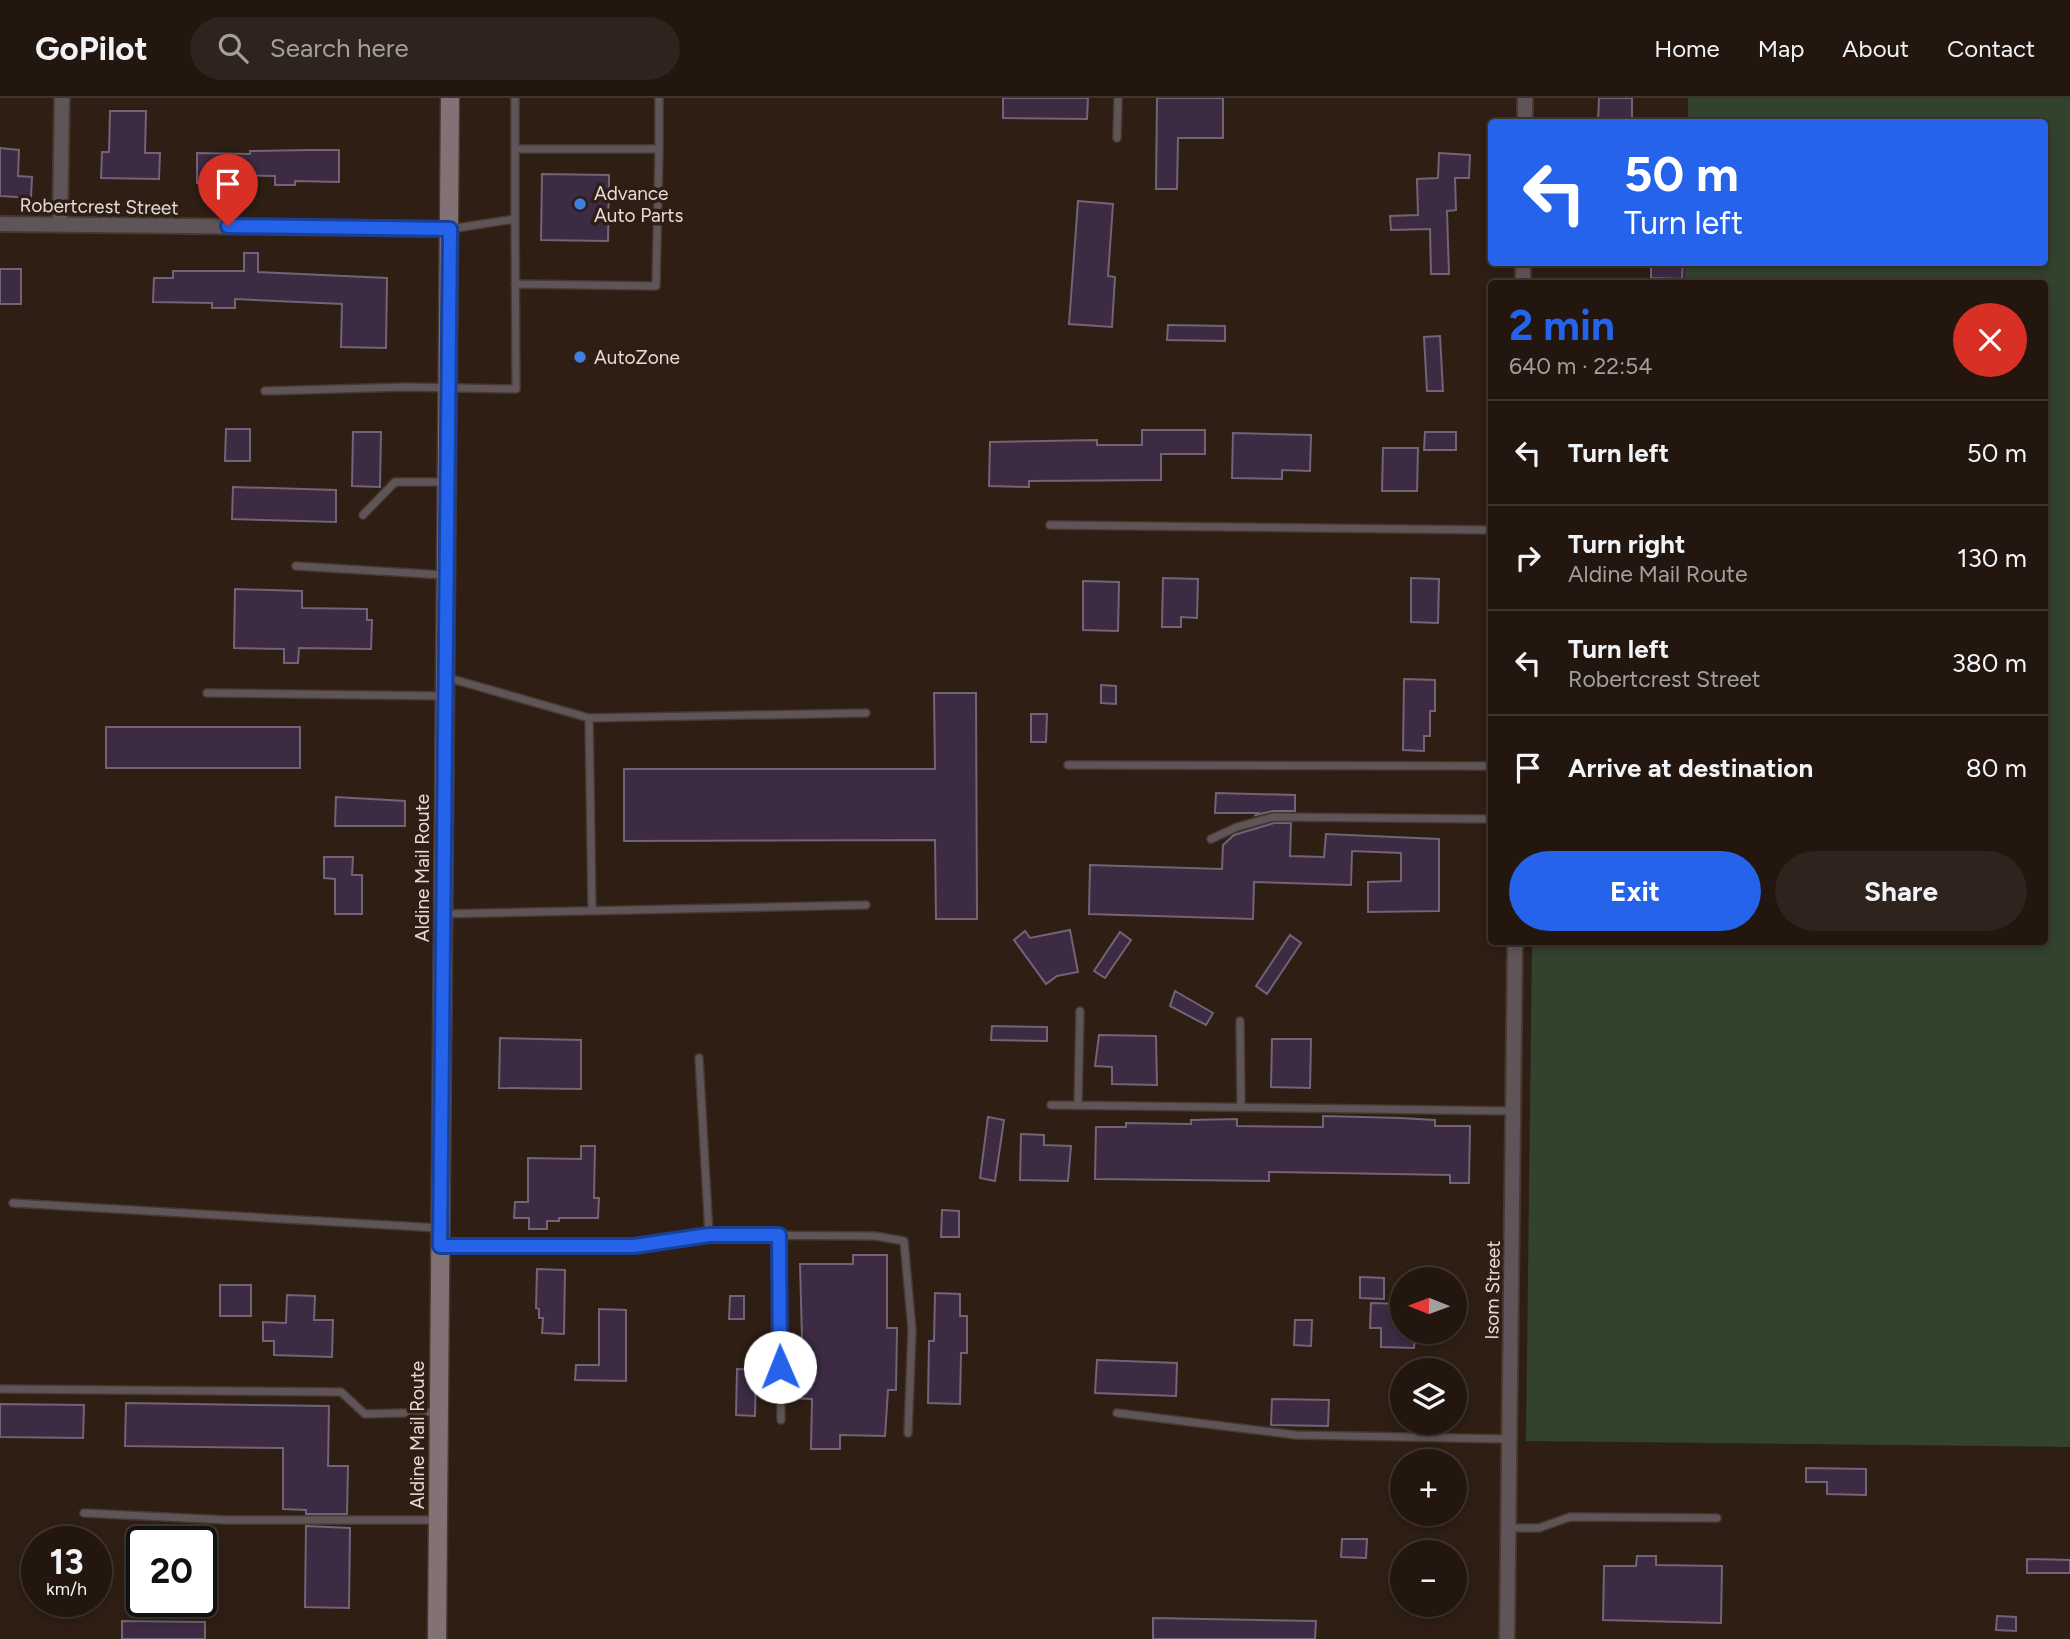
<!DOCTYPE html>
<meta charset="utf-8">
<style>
body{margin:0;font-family:Figtree,sans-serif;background:#2e231d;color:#f1f3f6;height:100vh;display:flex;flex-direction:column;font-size:26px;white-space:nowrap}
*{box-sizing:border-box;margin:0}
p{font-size:23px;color:#a29f9e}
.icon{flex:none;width:38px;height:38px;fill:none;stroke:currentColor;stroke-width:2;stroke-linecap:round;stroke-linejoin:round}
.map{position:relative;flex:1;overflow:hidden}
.details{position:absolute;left:1488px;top:182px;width:560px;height:665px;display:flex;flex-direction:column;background:#22160f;border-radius:7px;box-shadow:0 4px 10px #0003,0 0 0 2px #3f352f}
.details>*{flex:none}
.banner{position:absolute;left:1488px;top:21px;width:560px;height:147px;border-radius:7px;box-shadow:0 4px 10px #0003,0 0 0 2px #3f352f;background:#2563eb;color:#fff;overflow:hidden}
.needle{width:46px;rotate:271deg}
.fabs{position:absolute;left:1390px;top:1169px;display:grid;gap:14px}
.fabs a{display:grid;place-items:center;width:77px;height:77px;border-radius:50%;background:#22160f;box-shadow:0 4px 10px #0003,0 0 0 2px #3f352f;font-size:35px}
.speed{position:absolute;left:21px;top:1428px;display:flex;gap:14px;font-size:35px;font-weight:700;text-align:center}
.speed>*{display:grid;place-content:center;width:91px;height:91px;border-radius:50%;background:#22160f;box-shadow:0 4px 10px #0003,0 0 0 2px #3f352f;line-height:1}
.speed small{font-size:18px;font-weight:400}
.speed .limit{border:4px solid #111;border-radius:10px;background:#fff;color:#111}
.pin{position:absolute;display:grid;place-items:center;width:60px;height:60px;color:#fff;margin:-72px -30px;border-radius:50% 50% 50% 0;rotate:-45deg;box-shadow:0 0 7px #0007}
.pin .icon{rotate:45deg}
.me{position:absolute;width:77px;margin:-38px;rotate:359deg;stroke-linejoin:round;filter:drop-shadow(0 0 5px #0008)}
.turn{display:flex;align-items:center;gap:24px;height:147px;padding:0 21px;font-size:32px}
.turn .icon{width:91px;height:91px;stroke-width:2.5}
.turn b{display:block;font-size:49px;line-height:60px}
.round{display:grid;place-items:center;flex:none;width:74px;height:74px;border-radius:37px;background:#2e231d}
.headline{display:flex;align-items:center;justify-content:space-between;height:119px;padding:0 21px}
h1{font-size:42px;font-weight:700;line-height:52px;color:#2563eb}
.primary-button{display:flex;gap:14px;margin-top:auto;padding:14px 21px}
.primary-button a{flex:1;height:80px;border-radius:42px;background:#2563eb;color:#fff;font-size:28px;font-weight:700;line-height:80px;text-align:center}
.primary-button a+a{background:#2e231d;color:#f1f3f6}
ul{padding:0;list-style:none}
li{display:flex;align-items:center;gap:21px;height:105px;padding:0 21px;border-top:2px solid #3f352f}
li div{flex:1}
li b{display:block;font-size:26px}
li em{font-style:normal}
header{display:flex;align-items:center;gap:42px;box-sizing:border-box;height:98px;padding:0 35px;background:#22160f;border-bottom:2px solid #3f352f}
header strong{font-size:33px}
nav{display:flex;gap:38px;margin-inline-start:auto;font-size:24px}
.search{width:490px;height:63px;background:#2e231d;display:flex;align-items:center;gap:18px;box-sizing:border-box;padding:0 24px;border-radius:38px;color:#a29f9e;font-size:26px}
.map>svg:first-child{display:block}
</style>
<header>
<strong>GoPilot</strong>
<div class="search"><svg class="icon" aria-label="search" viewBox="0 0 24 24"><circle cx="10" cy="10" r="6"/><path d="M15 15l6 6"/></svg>Search here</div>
<nav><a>Home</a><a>Map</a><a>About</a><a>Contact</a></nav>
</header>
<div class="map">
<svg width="2070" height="1541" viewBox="0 0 2070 1541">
<rect width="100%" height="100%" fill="#2e1e14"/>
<path fill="#32422d" d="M1688,0H2070V1349L1526,1343L1532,844H2044V186L1684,185L1685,165L2044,164V24H1688Z"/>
<path fill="#3c2b43" stroke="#706476" stroke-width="2" d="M1003,0H1088L1087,21L1003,20Z
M1157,0H1223V40H1178L1177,91H1156Z
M1599,0H1632V24H1598Z
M110,13H146L145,55H160L159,81L101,80L102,54H109Z
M0,50L19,52L18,78L32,79L31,100L0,98Z
M311,52H339V84L295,83V87H275V78L232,77V85H197V55L250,56V53Z
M1439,55L1470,57L1469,80H1455L1456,112L1447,113L1449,176H1431L1430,131L1391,132L1390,118L1418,117L1417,81L1438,80Z
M542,76L609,77L608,143L541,142Z
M1078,103L1113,106L1108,178L1115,179L1112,229L1069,226Z
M244,155H258V174L387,180L386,250L341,249L342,206L235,201V210H212V205L153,204L154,180H173V173H244Z
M1651,164H1683L1682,181L1651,180Z
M0,171H21V206H0Z
M1168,227L1225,228V243L1167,242Z
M1440,238L1443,293H1427L1424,239Z
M226,331H250V363H225Z
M1142,332H1205V356H1161V382L1029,383V389L989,388L990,344L1097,342V347H1142Z
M353,334H381L380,389L352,388Z
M1425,334H1456V352H1424Z
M1233,335L1311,337L1310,373L1282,372V381L1232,380Z
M1383,350H1418L1417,393H1382Z
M233,389L336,392V424L232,421Z
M1163,480L1198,481L1197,520L1181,519V529H1162Z
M1411,480L1439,481L1438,525L1411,524Z
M1083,483L1119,484L1118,533L1083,532Z
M235,491L302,493V510L367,511V522H372L371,551L299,550L298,565H284V551L234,550Z
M1404,581L1435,582V613H1430V638H1424V653L1403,652Z
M1101,587L1116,588V606L1101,605Z
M934,595H976L977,821H936L935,742L624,743V671H935Z
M1031,616H1047L1046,644H1031Z
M106,629H300V670H106Z
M1216,695L1295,697V713H1273L1256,717L1258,715H1215Z
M336,699L405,703V728H335Z
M1274,725H1291L1290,758L1324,759L1326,736L1439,741V813L1368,814V784L1401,783V755L1352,753L1351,787L1254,784L1253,821L1089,816L1090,767L1222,771L1223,747L1234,737Z
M324,759H353L352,777H362V816H335V781L324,780Z
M1070,832L1078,874L1057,878L1046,886L1014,842L1025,833L1030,840Z
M1120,834L1131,842L1105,880L1094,873Z
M1290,837L1301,845L1267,896L1256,888Z
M1175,893L1213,915L1206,927L1170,908Z
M992,928L1047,929V943L991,942Z
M1099,937L1156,938L1157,987L1112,986V969L1095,968Z
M500,940L581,942V991L499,990Z
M1272,941H1311L1310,990L1271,989Z
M1323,1018L1400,1020L1435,1022V1028H1470L1469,1085H1450V1077L1335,1075L1269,1074V1083L1095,1081L1096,1029H1126V1025L1191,1026V1022L1237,1021V1028L1323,1029Z
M988,1019L1004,1022L995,1083L980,1080Z
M1021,1036L1044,1037V1047L1071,1048L1068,1083L1020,1082Z
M581,1048H595L594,1100H599L598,1120H559V1123H547V1131H529V1120H514L515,1104H528V1060L581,1061Z
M942,1112L959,1113V1139H941Z
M853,1157H887V1230H897L896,1292H888L885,1338L840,1337V1351H811L812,1301L791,1300L792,1241H802L800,1166H853Z
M537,1171L565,1172L564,1236L542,1235L543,1220H539V1211L536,1210Z
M1360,1179L1384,1180V1201L1360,1200Z
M220,1187H251V1218H220Z
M935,1195L960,1196V1218H967V1255H961L960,1306L928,1305L929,1243H934Z
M287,1197L315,1198L314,1222H333L332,1259L274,1257V1243H263V1224L286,1225Z
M730,1198H744V1221H729Z
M1371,1205L1402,1206V1234H1415L1414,1250L1381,1249V1230H1370Z
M599,1211L626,1212V1283L575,1282L576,1267H599Z
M1295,1222H1312L1311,1248L1294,1247Z
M1097,1262L1177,1265L1176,1298L1095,1295Z
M737,1271L756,1272L755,1318L736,1317Z
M1272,1301L1329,1302L1328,1328L1271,1327Z
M126,1305L329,1308L328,1368H348L347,1416H306V1412L283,1411V1350L125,1348Z
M0,1306L84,1307L83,1340L0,1339Z
M1806,1370L1866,1371V1397L1827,1396V1384H1806Z
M306,1428L350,1430L349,1510L305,1509Z
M1342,1441H1367L1366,1460L1341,1459Z
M1637,1458H1656V1467L1722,1468L1721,1525L1603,1522L1604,1468H1636Z
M2027,1461L2070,1462V1475H2027Z
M1997,1518L2016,1519V1533L1996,1532Z
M1153,1520L1316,1523L1315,1541H1153Z
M122,1523L205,1524V1541H122Z"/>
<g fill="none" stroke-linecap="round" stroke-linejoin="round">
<defs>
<path id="service" d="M1117,40L1118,0
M515,51H659V0
M450,131L515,121V0
M515,186L656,188L659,51
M265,293L406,289L516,291L515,121
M363,417L395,384H446
M1050,427L1491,432
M296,468L444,477
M445,579L589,620L866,615
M207,595L443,598
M589,620L592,812
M1068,667L1491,668
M1211,741L1237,729L1273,719L1491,721
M443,816L866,807
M1240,923L1241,1009
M699,960L709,1137
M1051,1007L1513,1013
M1078,1007L1080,913
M13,1105L439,1130
M779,1137L781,1322
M440,1148H634L709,1137L875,1138L904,1143L912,1232L908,1335
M0,1291L341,1294L365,1316L438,1314
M1117,1315L1296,1337L1509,1341
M84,1415L227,1422H437
M1509,1430H1539L1570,1419L1717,1420"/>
<path id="minor" d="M1525,24V0
M0,126L450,131
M60,127L62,0
M1523,186V164
M1507,1541L1515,844"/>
<path id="secondary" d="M437,1541L450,0"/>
</defs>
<use href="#service" stroke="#48382f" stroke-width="10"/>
<use href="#minor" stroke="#48382f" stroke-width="18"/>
<use href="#secondary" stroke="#48382f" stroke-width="21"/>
<use href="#service" stroke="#5f5558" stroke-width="7"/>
<use href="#minor" stroke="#5f5558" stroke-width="14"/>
<use href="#secondary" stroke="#827275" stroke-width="18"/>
</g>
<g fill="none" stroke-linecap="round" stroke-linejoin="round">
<defs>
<path id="route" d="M228,128L450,131L440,1148H634L709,1137H779L780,1269"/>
</defs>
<use href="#route" stroke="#184099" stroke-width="18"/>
<use href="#route" stroke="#2563eb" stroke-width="12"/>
</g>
<g fill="#3f7fe0" stroke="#2e1e14" stroke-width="2.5">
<circle cx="580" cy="106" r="7"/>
<circle cx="580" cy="259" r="7"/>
</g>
<g text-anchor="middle" stroke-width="7" stroke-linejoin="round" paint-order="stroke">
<g font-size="19" fill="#e6dbd5" stroke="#2e1e14" text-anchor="start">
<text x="594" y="102">Advance<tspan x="594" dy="22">Auto Parts</tspan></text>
<text x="594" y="266">AutoZone</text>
</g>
<g font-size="19" fill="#e6dbd5" stroke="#2e1e14">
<text transform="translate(99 108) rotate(1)" y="7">Robertcrest Street</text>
<text transform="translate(422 770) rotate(-90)" y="7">Aldine Mail Route</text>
<text transform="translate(1492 1192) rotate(-89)" y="7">Isom Street</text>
<text transform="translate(417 1337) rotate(-90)" y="7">Aldine Mail Route</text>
</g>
</g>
</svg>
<div class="fabs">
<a><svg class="needle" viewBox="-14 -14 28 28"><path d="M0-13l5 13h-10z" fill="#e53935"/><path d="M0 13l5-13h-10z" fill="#a29f9e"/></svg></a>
<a><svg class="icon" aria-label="layers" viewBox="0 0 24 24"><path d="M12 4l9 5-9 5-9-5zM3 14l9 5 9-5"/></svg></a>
<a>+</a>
<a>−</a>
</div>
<div class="speed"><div>13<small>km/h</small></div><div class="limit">20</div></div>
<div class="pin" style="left:228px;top:128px;background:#d93025"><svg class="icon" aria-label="arrive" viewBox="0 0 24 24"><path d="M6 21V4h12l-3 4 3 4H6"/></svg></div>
<svg class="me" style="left:780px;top:1269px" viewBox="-20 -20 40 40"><circle r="19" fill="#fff"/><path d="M0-13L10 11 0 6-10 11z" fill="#2563eb"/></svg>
<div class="banner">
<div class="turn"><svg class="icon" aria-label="left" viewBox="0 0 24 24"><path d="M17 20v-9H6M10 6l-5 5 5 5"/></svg><div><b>50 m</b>Turn left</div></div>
</div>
<section class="details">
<div class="headline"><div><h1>2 min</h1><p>640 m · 22:54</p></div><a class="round" style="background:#d93025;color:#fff"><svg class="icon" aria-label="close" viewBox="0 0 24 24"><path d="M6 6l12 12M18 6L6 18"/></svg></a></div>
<ul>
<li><svg class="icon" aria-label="left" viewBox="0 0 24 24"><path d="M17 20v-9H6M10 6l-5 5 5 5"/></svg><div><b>Turn left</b></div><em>50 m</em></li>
<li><svg class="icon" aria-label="right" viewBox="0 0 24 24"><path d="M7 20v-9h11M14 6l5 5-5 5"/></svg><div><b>Turn right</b><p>Aldine Mail Route</p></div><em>130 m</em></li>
<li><svg class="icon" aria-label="left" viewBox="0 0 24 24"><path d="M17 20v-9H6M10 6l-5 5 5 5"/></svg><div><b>Turn left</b><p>Robertcrest Street</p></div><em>380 m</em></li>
<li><svg class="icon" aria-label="arrive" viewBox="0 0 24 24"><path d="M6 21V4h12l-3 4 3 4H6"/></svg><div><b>Arrive at destination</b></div><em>80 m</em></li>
</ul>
<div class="primary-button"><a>Exit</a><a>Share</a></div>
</section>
</div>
